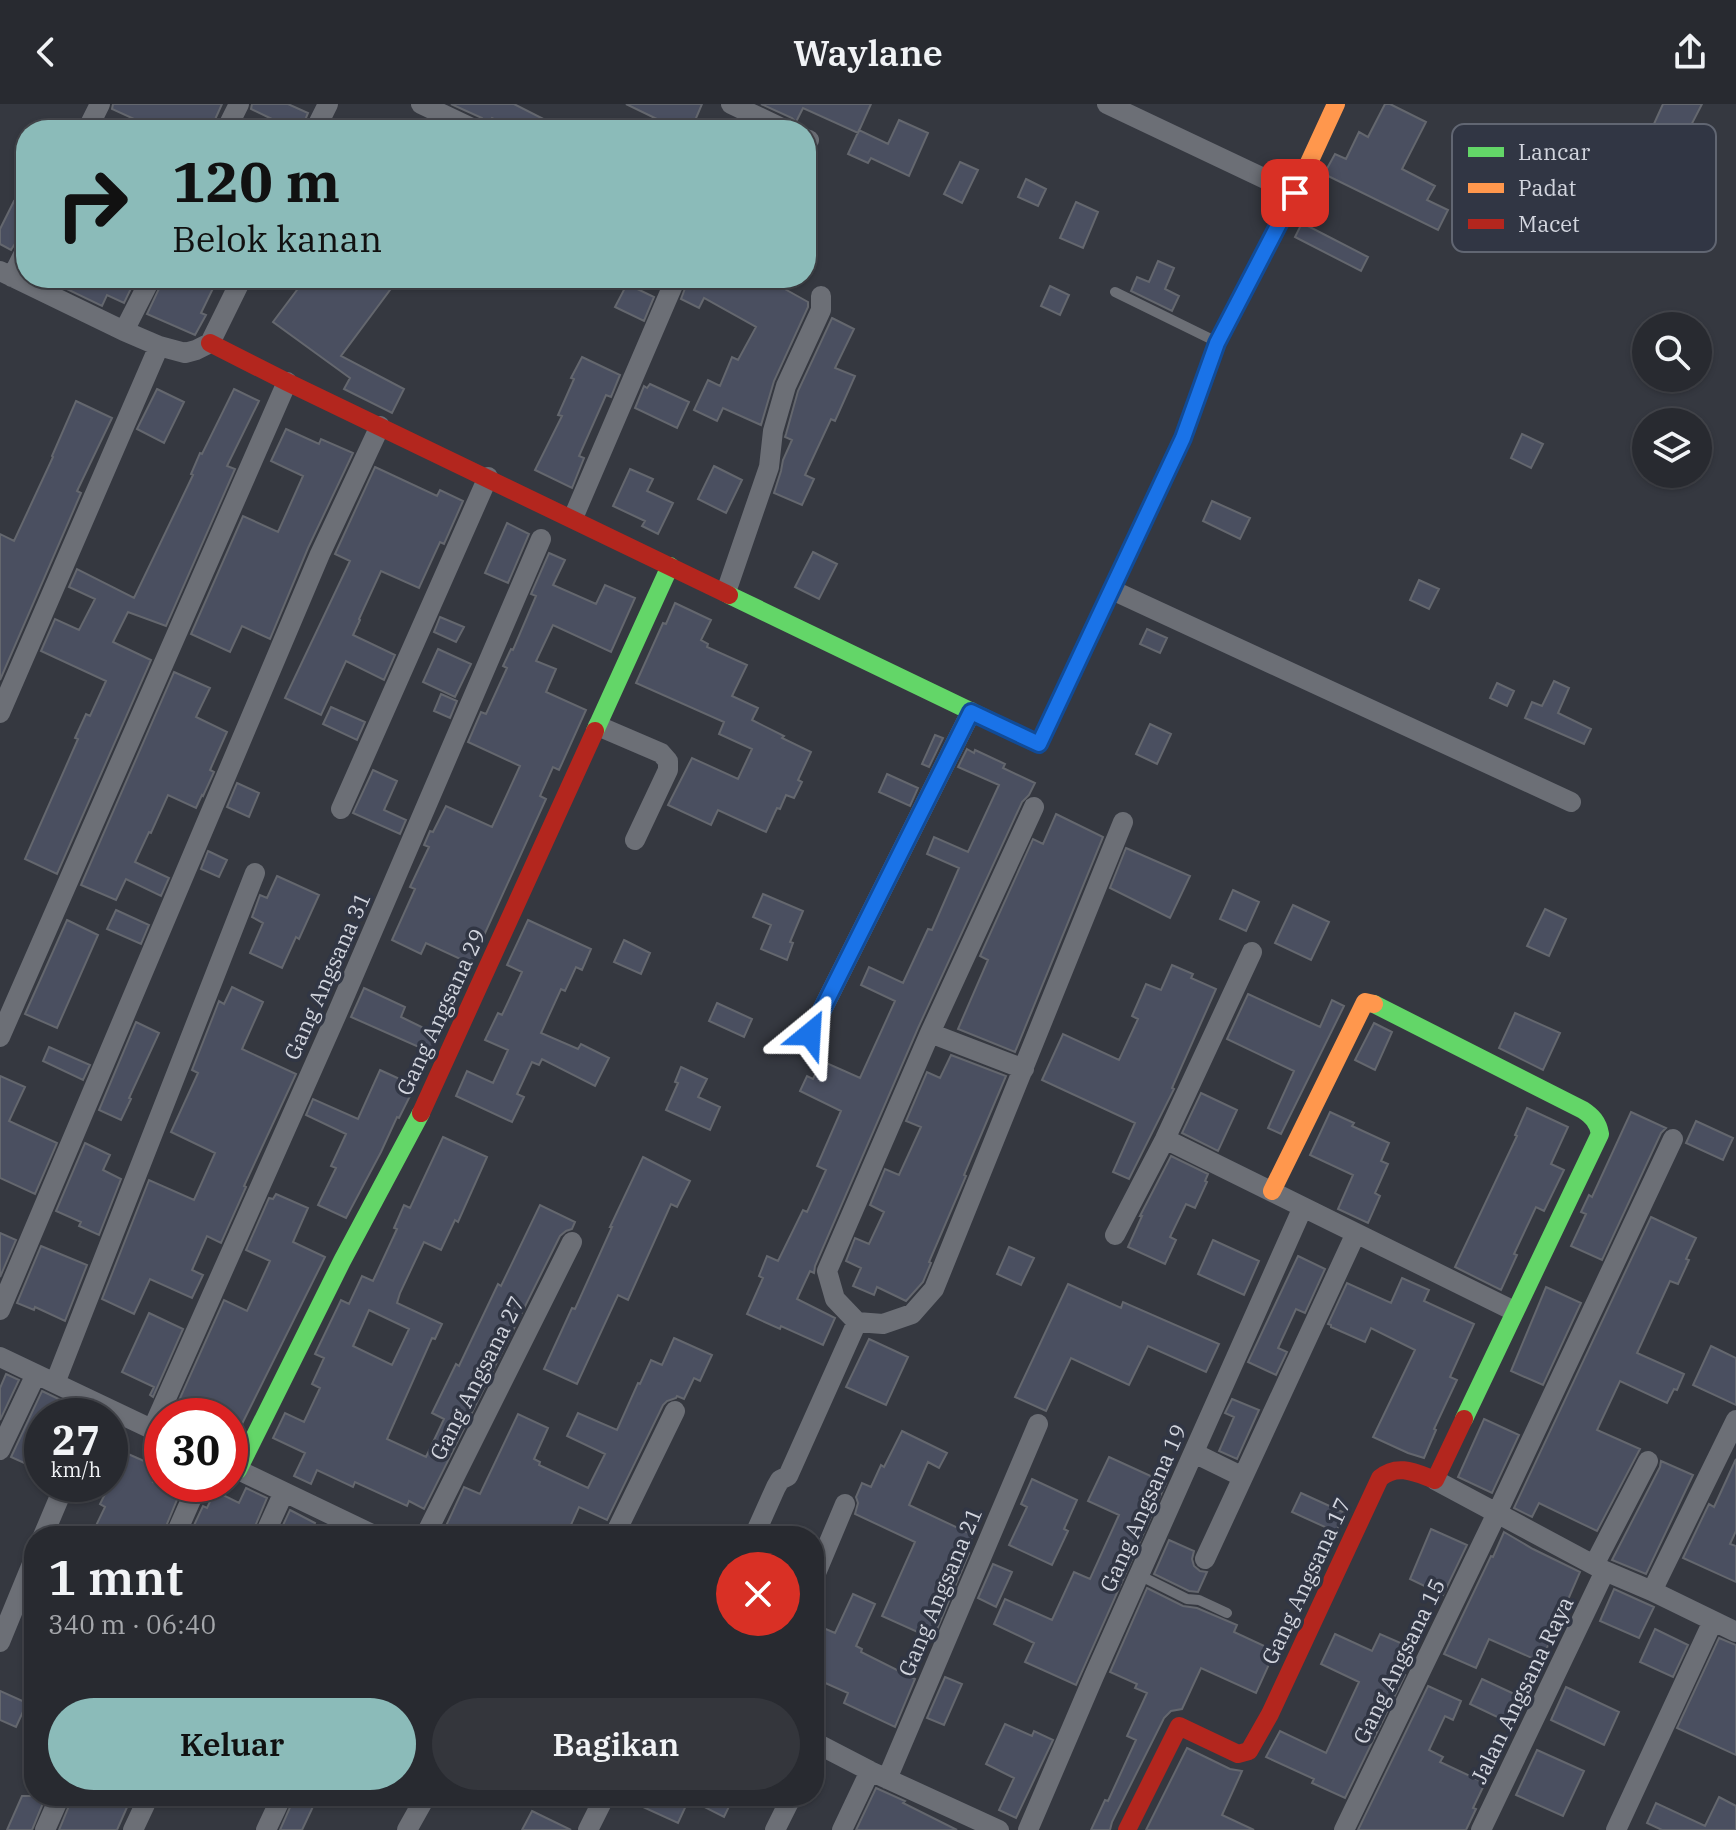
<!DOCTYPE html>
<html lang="id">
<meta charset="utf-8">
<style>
body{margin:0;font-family:"IBM Plex Serif",serif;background:#34363c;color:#f1f3f6;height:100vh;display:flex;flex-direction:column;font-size:30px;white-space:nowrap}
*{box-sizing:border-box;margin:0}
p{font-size:26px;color:#a5a7ab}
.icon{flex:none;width:44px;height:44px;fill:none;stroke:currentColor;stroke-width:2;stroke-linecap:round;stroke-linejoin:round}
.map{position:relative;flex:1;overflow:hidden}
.panel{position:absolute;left:24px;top:1422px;width:800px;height:280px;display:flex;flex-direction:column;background:#282a30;border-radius:32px;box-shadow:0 2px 6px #0004,0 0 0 2px #44464c}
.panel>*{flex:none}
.hud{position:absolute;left:16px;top:16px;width:800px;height:168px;border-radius:32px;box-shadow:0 2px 6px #0004,0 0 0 2px #44464c;background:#8bbbb9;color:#111;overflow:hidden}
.tools{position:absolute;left:1632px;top:208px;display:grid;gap:16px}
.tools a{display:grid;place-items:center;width:80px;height:80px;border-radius:50%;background:#282a30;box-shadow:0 2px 6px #0004,0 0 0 2px #44464c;font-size:40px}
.speed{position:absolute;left:24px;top:1294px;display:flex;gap:16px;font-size:40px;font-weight:700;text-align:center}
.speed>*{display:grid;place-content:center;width:104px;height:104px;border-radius:50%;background:#282a30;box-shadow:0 2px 6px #0004,0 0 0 2px #44464c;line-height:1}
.speed small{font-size:20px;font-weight:400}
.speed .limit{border:12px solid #d22;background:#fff;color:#111}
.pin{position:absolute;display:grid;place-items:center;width:68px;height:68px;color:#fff;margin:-34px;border-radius:16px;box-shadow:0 4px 12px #0006}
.me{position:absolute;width:88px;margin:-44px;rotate:27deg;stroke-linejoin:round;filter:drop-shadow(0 0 6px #0008)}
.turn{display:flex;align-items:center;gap:28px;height:168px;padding:0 24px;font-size:36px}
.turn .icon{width:104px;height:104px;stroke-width:2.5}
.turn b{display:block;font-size:56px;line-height:68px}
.round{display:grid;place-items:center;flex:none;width:84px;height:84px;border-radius:42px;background:#34363c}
.summary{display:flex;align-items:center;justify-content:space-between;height:136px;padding:0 24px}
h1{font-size:48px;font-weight:600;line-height:60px}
.primary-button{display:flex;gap:16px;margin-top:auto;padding:16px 24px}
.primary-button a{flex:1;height:92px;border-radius:48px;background:#8bbbb9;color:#111;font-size:32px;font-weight:600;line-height:92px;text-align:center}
.primary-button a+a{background:#34363c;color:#f1f3f6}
header{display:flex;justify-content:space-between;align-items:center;height:104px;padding:0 24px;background:#282a30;font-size:36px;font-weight:600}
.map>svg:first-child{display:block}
</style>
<header><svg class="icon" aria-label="back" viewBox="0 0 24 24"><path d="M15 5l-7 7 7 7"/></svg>Waylane<svg class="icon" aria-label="share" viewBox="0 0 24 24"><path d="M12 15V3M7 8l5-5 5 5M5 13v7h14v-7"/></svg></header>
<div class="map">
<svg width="1736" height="1726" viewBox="0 0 1736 1726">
<rect width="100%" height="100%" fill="#353840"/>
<path fill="#4a4f60" stroke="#64676e" stroke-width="2" fill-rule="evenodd" d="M113,0H222L213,20L208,17L204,26H158L112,5Z
M252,0H288L308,9L301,26H266L272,15L251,5Z
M451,0H514L565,26H517L492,14L488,22L482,14Z
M626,0H702L691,26H654L659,16Z
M761,0H871L858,29L803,4L796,18L792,14Z
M1385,0H1390L1426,18L1402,65L1435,82L1427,96L1448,106L1438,126L1324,70L1335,50L1346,55L1359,28L1368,33Z
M1663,0H1702L1683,37L1653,22Z
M899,16L928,29L909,72L871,54L868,59L848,50L859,26L888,40Z
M960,58L978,66L962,99L944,90Z
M1026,75L1046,85L1038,102L1018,93Z
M14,97L26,102V132L18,135L11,146L0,140V125Z
M1076,98L1098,108L1083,144L1060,134Z
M1302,119L1368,153L1361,167L1295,133Z
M1158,157L1174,164L1165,185L1179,192L1172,207L1131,187L1137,173L1149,178Z
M44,174H136L124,199L107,191L102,202Z
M164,174H218L201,209L206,211L195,231L147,210Z
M306,174H373L390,186L341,252L404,285L392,309L344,285L350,274L273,218Z
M689,174H765L808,198V203L774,277L761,321L723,304L717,317L694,306L708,276L720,282L732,253L738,256L756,223L704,194L699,204L681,195Z
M627,180L654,193L644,217L615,203Z
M1050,182L1069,191L1060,211L1041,202Z
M832,214L854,225L835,264L855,272L835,317L831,315L805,371L814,375L802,401L774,389L781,367L783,356L792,336L785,333L786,330L798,287Z
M582,253L620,271L611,293L606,291L579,352L584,354L572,384L535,366L562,312L558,311L574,275L571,274Z
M650,280L689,298L677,324L635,304L644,282L647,284Z
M157,285L184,298L164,339L137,325Z
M234,285L259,297L227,362L235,365L166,522L128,508L113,538L151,556L57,770L25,755L78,635L75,634L86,610L90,612L106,577L41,547L55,515L79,526L95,495L69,483L77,465L134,494L193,371L191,370L200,349L202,350Z
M76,297L112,314L77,387L81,389L0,576V430L14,437L53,353L52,352Z
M286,325L319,340L321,335L353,349L308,444L270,535L242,522L230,548L191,530L243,412L278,428L303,372L271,357Z
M1522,330L1543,340L1531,364L1511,354Z
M714,362L742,376L726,409L698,395Z
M375,363L437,392L440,386L463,397L444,440L440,438L419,484L381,467L359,515L360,516L353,531L395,551L384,576L346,557L321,611L285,594L350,457L335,450Z
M630,365L653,375L647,387L673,399L658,430L642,422L645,417L613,402Z
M1212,397L1250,414L1240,435L1203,417Z
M507,419L529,430L508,479L485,469Z
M813,448L837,460L819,495L795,483Z
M549,449L565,456L553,481L596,500L605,481L635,494L611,548L553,521L536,557L556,565L546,588L586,606L559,666L553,663L540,692L546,695L471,860L426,839L421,850L392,836L415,785L410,783L429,743L424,741L430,727L433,728L446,702L492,723L520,662L468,638L481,608L486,610L507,564L503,562L511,545L513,546L536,492L531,490Z
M1419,476L1439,485L1429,505L1410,496Z
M675,499L711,516L701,536L708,540L707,543L747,561L732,592L758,604L752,616L784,632L782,634L811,648L798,676L802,678L794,694L786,691L780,705L777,704L766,728L718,706L711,721L668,701L692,654L738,675L752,645L719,630L724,618L636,579L663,519L666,520Z
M440,513L464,523L456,538L434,528Z
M1147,525L1167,534L1160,549L1140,540Z
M438,545L471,560L455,593L423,578Z
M174,568L210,584L196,613L227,628L210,666L214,668L203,692L202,691L196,704L168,691L151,729L149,728L135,758L169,774L161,792L126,775L116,796L81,781Z
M1554,577L1569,584L1558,609L1591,625L1584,640L1525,614L1532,598L1542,602Z
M1497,579L1514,587L1507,602L1490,594Z
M441,590L457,597L450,614L434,607Z
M331,603L365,618L357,636L323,620Z
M1150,620L1171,630L1157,660L1136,650Z
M935,631L943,634L929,663L922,660Z
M967,645L974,649L975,646L1005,660L1003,664L1035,679L1029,691L1022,698L918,924L815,1162L814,1169L810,1167L797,1195L835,1214L823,1241L781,1222L780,1225L747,1210L763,1174L759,1172L767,1152L778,1157L803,1106L807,1108L826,1066L817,1062L841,1007L800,987L807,972L813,975L822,957L860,974L895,897L861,881L869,863L903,879L928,825L932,826L959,764L927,750L934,733L968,748L999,681L958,663Z
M373,666L397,677L384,706L406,716L400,730L353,709Z
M887,670L918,684L910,702L879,688Z
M237,679L259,689L249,713L227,703Z
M1056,710L1103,733L1015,948L958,925L988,856L980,852L1033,735L1043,740Z
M1126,744L1190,772L1170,814L1110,784Z
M208,747L227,756L219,773L201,765Z
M277,772L319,791L299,835L296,833L282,864L250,849L263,819L252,813L260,791L267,794Z
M1233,786L1259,798L1246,827L1220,815Z
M763,790L803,807L790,838L793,839L787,856L761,845L771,821L753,813Z
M1293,801L1329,818L1311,856L1275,839Z
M1545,805L1566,815L1549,852L1527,842Z
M116,806L149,821L141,840L107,825Z
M67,816L98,831L57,924L25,910Z
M528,816L591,845L582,866L576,863L565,887L561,885L541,929L578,945L581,940L609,954L595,982L542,955L539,961L532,958L517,990L524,993L512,1018L456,992L467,967L493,979L508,946L485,936L498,909L502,911L522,868L507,861Z
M624,836L650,849L641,870L614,858Z
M1172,861L1193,870L1191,874L1216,885L1172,984L1174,985L1129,1075L1113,1068L1135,1019L1042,976L1063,930L1119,956L1138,915L1132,912L1146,880L1161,886Z
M232,883L263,898L242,945L296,970L244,1082L246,1083L221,1139L207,1132L192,1166L203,1171L192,1194L150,1175L134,1210L102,1195L149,1076L194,1096L215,1049L171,1028L198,969L192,966L214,910L219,897L224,900Z
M364,884L405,903L401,913L438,931L430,948L351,913Z
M1248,890L1320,923L1332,896L1344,902L1281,1030L1268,1024L1294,967L1227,935Z
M717,899L752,915L744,933L709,917Z
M1515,909L1560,929L1543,966L1499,944Z
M136,918L159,929L129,994L131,995L121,1016L99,1006Z
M1374,919L1392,928L1375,966L1355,956Z
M49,943L90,961L83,976L43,957Z
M951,951L1006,972L964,1071L966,1072L929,1158L931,1159L923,1178L906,1197L877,1183L874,1191L853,1182L861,1164L846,1157L855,1134L869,1140L884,1108L870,1101L885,1065L899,1071L921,1023L906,1017L927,968L940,974Z
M681,963L707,975L698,993L720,1003L710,1026L666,1006L678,979L675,978Z
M380,966L415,982L399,1014L397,1013L381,1048L346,1114L318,1101L336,1064L331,1062L346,1030L306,1011L313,995L358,1015Z
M0,972L25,983L9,1017L57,1039L35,1090L0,1074Z
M1201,989L1237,1006L1218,1047L1182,1029Z
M1527,1004L1568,1023L1551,1060L1564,1066L1544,1107L1536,1103L1514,1150L1517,1151L1501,1186L1455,1163L1517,1032L1515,1031Z
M1330,1008L1354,1019L1352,1022L1389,1039L1381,1057L1388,1060L1375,1089L1380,1092L1368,1119L1338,1105L1353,1071L1310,1051Z
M1631,1008L1666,1024L1661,1029L1602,1156L1571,1142L1586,1110L1581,1108L1589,1091L1592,1093Z
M1696,1017L1733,1034L1723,1056L1686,1039Z
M443,1033L487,1053L458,1118L455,1116L441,1146L424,1138L400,1189L397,1199L442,1220L435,1235L432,1234L387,1335L426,1353L444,1315L432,1309L456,1260L459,1262L498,1180L501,1182L540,1101L575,1118L572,1125L566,1127L560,1132L424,1405L409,1397L407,1402L355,1378L353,1383L317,1366L311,1380L294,1372L305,1349L273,1334L285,1309L304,1318L320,1284L312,1280L324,1254L315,1250L341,1196L349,1200L362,1172L373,1177L397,1125L394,1124L404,1101L410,1104ZM369,1206L409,1225L392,1261L353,1242Z
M85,1039L110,1051L103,1066L121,1075L99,1131L79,1122L81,1118L56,1107Z
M1171,1052L1208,1070L1205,1077L1207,1078L1195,1104L1186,1100L1170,1133L1176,1136L1165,1160L1128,1143L1142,1112H1140L1141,1110Z
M643,1053L690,1077L677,1103L671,1100L628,1196L618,1191L577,1280L544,1265L572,1204L575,1205L612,1123H610Z
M276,1090L308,1104L293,1138L325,1153L230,1344V1312H196L176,1303L224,1196L247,1207L270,1157L246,1146L269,1094L273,1095Z
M1651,1113L1696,1134L1686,1155L1689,1156L1678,1180L1670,1177L1637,1249L1684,1270L1677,1286L1674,1285L1667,1299L1620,1277L1597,1326L1640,1345L1597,1427L1539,1399L1532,1413L1514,1404Z
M0,1129L16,1136L0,1173Z
M1213,1136L1259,1157L1244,1191L1198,1170Z
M41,1142L87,1161L65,1217L35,1203L34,1206L17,1199Z
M1009,1143L1034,1154L1021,1181L997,1170Z
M1298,1152L1325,1165L1305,1209L1296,1205L1278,1244L1287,1248L1276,1271L1248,1258Z
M1402,1174L1429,1186L1424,1197L1474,1220L1450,1273L1457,1276L1434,1325L1436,1326L1424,1354L1408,1349L1373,1333L1415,1246L1371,1224L1365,1238L1331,1223V1221L1328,1220L1347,1179L1391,1199Z
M1068,1180L1121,1204L1123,1198L1219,1240L1206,1268L1148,1242L1129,1281L1071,1254L1046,1307L1015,1293Z
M1546,1183L1581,1199L1543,1281L1511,1267Z
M149,1209L183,1225L153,1293L150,1291L154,1283L122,1268Z
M674,1234L712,1251L700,1277L694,1274L684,1295L677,1292L676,1294L667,1297L663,1301L607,1416L579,1403L566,1432H463L445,1424L464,1383L480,1390L518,1310L548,1324L534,1355L540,1358L539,1361L588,1384L605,1350L567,1332L578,1309L617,1326L638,1279L640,1280L651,1256L662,1261Z
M869,1235L908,1253L886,1301L846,1283Z
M1711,1242L1736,1254V1301L1693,1281Z
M6,1270L19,1276L0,1316V1284Z
M42,1287L94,1312H42V1367L11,1353Z
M1232,1295L1259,1306L1237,1355L1219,1347L1234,1313L1225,1309Z
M1484,1315L1519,1331L1492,1389L1458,1373Z
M902,1327L947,1349L939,1364L928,1358L909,1401L973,1431L966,1447L969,1449L933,1535L882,1512L915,1438L855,1410L858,1399L856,1393L862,1379L871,1383L881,1361L884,1363Z
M110,1342L160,1364L153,1378L179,1391L162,1432H91L105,1403L100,1400L110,1380Z
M1109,1353L1166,1379L1076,1581L1025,1558L1034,1539L994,1520L1005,1495L1052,1516L1074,1468L1090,1475L1119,1411L1088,1397Z
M1736,1355V1427L1730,1440L1736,1442V1478L1683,1454L1709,1400L1714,1403Z
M1661,1357L1693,1371L1646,1470L1612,1456L1660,1363Z
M1032,1375L1077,1396L1064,1425L1068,1427L1052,1461L1009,1441L1027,1403L1021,1400Z
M246,1384L267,1394L251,1432H189L203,1402L207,1404L215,1387L239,1399Z
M1301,1389L1345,1409L1336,1428L1292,1408Z
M290,1406L315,1419L309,1432H278Z
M1431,1425L1467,1441L1443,1491L1410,1475Z
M1504,1428L1533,1445L1580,1468L1541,1558L1489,1535L1476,1564L1444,1550L1491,1452L1493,1453Z
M1169,1436L1194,1447L1192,1455L1194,1462L1200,1467L1207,1468L1198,1488L1189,1487L1154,1470Z
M993,1460L1012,1468L996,1503L978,1494Z
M1147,1484L1183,1502L1197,1504L1237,1521L1234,1528L1275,1547L1256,1589L1201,1564L1182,1605L1171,1607L1164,1614L1112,1718L1110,1726H1091L1105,1696L1108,1697L1136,1636L1127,1632L1147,1589L1135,1584L1137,1580L1110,1568Z
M1614,1485L1654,1503L1639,1534L1600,1517Z
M853,1490L875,1500L856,1542L862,1545L861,1548L915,1575L895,1623L844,1599L848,1589L814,1574V1520L835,1529Z
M1655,1525L1688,1541L1673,1573L1640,1558Z
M1335,1530L1372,1547L1380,1530L1412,1544L1401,1569L1405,1571L1345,1694L1312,1679L1314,1675L1266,1653L1280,1627L1326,1649L1359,1578L1321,1560Z
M1719,1534L1736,1541V1651L1677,1624Z
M945,1573L962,1580L944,1621L927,1614Z
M1482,1575L1525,1595L1514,1621L1470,1600Z
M1428,1582L1461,1597L1453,1616L1445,1612L1429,1646L1443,1653L1440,1658L1485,1679L1473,1704L1476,1705L1466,1726H1358Z
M1566,1583L1619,1608L1604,1641L1551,1616Z
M0,1587L27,1599L16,1623L0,1616Z
M1005,1620L1032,1632L1034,1627L1053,1636L1016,1714L999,1706L1014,1674L986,1660Z
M1187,1644L1230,1665L1242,1667L1222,1711L1254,1726H1146Z
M1537,1646L1584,1667L1563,1712L1516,1691Z
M876,1684L905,1697L903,1699L957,1726H856Z
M22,1692H46L32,1726H7Z
M73,1692H109L128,1701L117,1726H59Z
M295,1692H318L302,1726H280Z
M619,1692H734L724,1713L689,1695L678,1719Z
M1719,1693L1736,1702V1726H1662L1647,1719L1656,1699L1705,1722Z
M532,1707L571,1726H522Z"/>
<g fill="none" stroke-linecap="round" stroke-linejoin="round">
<path stroke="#6c6f76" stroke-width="10" d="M1115,188L1217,238
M1139,1471L1187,1495L1199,1496L1227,1509"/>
<path stroke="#6c6f76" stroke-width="20" d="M421,0L476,26
M731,0L786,26
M1107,0L1295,89
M87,26L100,0
M226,26L239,0
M315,26L328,0
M806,35L809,36
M0,167L124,227L159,242L185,249L196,246L210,239L242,174
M12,173L26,145
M124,227L151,174
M573,414L676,174
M1112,486L1571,698
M726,488L769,363L773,327L786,282L821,206V192
M0,609L159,242
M598,622L661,649L668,657V666L635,736
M341,705L488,373
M1252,848L1165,1035L1514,1207
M930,929L1024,965
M810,930L971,608
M0,933L287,278
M1115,1131L1165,1035
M0,1206L320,450L380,322
M857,1218L883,1220L912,1210L934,1185L1123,718
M0,1253L162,1330
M55,1279L255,769
M152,1326L336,912L541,435
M0,1346L36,1270
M1194,1349L1243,1373
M230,1362L376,1432
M1435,1376L1605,1467L1652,1487L1736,1528
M43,1432L65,1380
M175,1432L198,1380
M264,1432L284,1388
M425,1432L572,1138
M614,1432L675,1307
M754,1432L776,1383L780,1376L788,1372L857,1218L835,1195L827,1167L930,929L1034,703
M1205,1455L1356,1129
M1594,1461L1648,1357
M814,1474L845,1400
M1652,1487L1736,1316
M0,1538L34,1455
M814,1638L870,1667L999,1726
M887,1675L1038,1320
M45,1726L60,1692
M133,1726L149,1692
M266,1726L282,1692
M407,1726L426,1692
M588,1726L605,1692
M775,1726L792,1692
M842,1726L870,1667
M1028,1726L1094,1572L1303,1103
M1344,1726L1497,1409L1673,1035
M1481,1726L1605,1467
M1616,1726L1713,1517"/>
<path stroke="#63d668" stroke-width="18" d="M729,491L1039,640L1145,415
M595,627L670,462
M1374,900L1583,1006C1592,1012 1598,1018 1600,1030L1464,1315
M238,1366L342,1157L421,1009"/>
<path stroke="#ff974d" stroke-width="18" d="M1145,415L1183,334L1217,239L1295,89L1336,0
M1272,1087L1365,898L1374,900"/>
<path stroke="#b3261e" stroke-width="18" d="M210,239L287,278L729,491
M421,1009L595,627
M1127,1726L1179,1622L1238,1650L1249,1647L1270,1610L1380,1374C1398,1359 1416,1369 1435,1376L1464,1315"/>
</g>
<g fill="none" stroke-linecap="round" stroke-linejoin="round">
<defs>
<path id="route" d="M810,930L971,608L1039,640L1183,334L1217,239L1295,89"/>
</defs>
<use href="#route" stroke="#114b97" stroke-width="20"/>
<use href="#route" stroke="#1a73e8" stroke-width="14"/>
</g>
<g text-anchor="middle" stroke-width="7" stroke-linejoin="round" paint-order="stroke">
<g font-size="22" fill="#d2d5de" stroke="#313644">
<text transform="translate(327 872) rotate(-66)" y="8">Gang Angsana 31</text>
<text transform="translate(441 908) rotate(-65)" y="8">Gang Angsana 29</text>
<text transform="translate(477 1274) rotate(-63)" y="8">Gang Angsana 27</text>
<text transform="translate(1143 1404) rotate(-66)" y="8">Gang Angsana 19</text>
<text transform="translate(1306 1477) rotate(-65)" y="8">Gang Angsana 17</text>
<text transform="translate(940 1488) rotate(-67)" y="8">Gang Angsana 21</text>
<text transform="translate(1399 1557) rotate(-64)" y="8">Gang Angsana 15</text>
<text transform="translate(1522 1586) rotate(-64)" y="8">Jalan Angsana Raya</text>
</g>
</g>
<rect x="1452" y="20" width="264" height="128" rx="12" fill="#313644" stroke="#616672" stroke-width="2"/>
<rect x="1468" y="43" width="36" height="10" fill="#63d668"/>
<rect x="1468" y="79" width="36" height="10" fill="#ff974d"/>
<rect x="1468" y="115" width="36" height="10" fill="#b3261e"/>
<g font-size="22" fill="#d2d5de">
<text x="1518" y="56">Lancar</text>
<text x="1518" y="92">Padat</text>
<text x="1518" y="128">Macet</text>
</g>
</svg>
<div class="tools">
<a><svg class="icon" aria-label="search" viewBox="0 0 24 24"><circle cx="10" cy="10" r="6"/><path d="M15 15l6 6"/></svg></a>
<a><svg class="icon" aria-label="layers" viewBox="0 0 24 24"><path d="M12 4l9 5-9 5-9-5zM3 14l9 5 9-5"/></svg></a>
</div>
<div class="speed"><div>27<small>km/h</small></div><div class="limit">30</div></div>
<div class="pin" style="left:1295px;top:89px;background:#d93025"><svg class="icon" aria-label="arrive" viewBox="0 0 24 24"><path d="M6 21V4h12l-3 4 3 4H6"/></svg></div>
<svg class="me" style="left:810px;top:930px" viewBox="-20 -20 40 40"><path d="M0-17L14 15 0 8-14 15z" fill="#1a73e8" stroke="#fff" stroke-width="4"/></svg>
<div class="hud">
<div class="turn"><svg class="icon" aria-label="right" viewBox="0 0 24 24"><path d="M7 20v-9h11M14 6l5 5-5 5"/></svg><div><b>120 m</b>Belok kanan</div></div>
</div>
<section class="panel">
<div class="summary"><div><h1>1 mnt</h1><p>340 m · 06:40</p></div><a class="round" style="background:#d93025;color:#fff"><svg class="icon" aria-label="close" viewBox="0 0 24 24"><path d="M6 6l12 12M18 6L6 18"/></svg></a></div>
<div class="primary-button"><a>Keluar</a><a>Bagikan</a></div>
</section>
</div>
